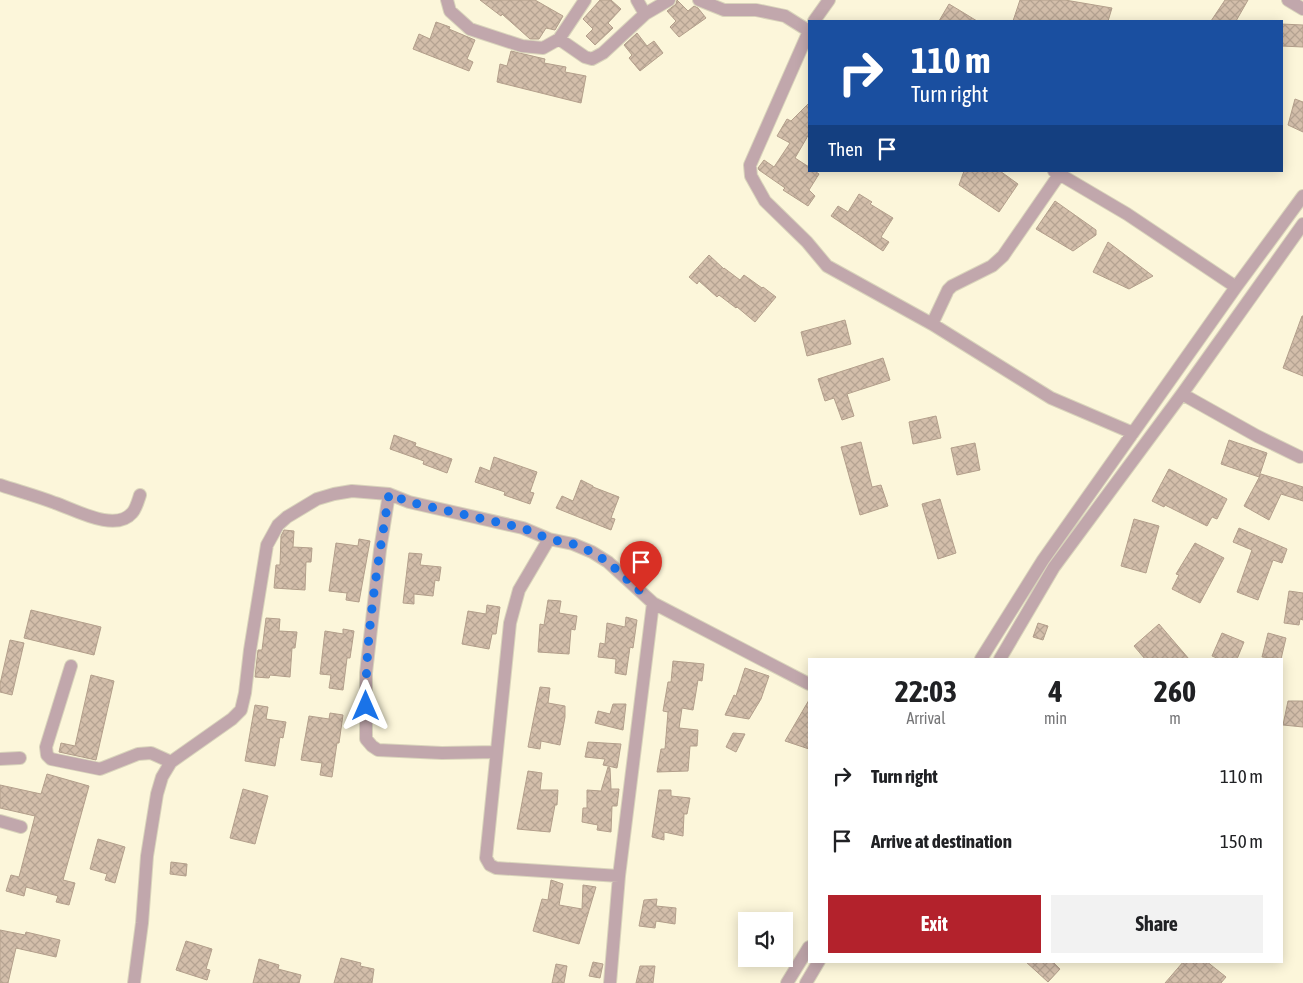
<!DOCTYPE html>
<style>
body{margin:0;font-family:"Asap Condensed",sans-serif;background:#f2f2f2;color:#202124;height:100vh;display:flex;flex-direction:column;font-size:19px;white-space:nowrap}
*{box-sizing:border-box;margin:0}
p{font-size:16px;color:#757577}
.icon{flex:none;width:28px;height:28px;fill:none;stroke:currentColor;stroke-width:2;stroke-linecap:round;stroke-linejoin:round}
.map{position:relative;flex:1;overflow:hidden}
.drawer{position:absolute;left:808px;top:658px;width:475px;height:305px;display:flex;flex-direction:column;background:#fff;border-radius:0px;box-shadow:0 2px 12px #0003}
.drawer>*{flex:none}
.guide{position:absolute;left:808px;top:20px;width:475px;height:152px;border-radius:0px;box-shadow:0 2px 12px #0003;background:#1a4fa0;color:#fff;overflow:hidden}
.fabs{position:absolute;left:738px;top:912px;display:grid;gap:10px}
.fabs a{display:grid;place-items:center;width:55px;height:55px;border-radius:0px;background:#fff;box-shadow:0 2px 12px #0003;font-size:25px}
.pin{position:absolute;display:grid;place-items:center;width:42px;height:42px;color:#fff;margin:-51px -21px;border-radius:50% 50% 50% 0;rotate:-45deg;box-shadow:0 0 5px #0007}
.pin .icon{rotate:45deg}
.me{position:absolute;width:55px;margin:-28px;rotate:0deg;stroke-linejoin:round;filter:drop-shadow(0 0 4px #0008)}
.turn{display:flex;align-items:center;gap:18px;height:105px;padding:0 20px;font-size:22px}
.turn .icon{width:65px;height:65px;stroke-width:2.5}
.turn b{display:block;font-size:35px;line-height:42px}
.then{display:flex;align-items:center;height:48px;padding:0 20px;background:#0003;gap:10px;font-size:19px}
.eta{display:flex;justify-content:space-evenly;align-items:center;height:85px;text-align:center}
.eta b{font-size:30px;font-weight:700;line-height:35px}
.primary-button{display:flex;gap:10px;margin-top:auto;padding:10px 20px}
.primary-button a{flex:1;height:58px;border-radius:0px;background:#b3222c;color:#fff;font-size:20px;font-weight:700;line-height:58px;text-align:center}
.primary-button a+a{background:#f2f2f2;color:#202124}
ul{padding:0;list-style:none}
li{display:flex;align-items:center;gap:15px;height:65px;padding:0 20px}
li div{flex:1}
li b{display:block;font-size:19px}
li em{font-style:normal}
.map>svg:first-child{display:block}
</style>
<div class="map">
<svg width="1303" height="983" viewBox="0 0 1303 983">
<defs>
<pattern id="building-cross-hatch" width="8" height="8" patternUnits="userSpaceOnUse" patternTransform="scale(1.25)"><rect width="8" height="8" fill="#d3beaa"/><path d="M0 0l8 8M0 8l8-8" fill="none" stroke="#b5a392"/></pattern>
</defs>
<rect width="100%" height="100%" fill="#fcf6da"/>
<path fill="url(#building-cross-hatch)" stroke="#b39f8b" d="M480,0H535L563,16L555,30L546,28L539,39H530L502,14L501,16Z
M600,0H611L621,9L608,23L613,28L595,45L586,36L593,29L583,19Z
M677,0L688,11L694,6L698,8L706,18L679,37L670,27L676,21L667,11L676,4Z
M1020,0H1065L1112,8L1108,21H1013Z
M1225,0H1248L1236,21H1211Z
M949,4L959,10L977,21H939Z
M436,22L450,27L449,29L475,40L467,59L473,62L469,71L413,49L419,34L430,39Z
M1281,24L1303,25V47L1281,46Z
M637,33L647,46L654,41L663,53L640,71L629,58L632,55L624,45Z
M511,51L545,59L544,63L566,67L565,72L586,76L581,103L497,82L500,64L507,66Z
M1295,99L1303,102V132L1288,125Z
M809,103V134L795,158L809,167V171H815L819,174L809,190L815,196L808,206L783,190L785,188L759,170L758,168L764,160L774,167L790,143L777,136L787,119L791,121Z
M964,171H1000L1018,184L999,212L959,185Z
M859,194L872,202L870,204L893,218L881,237L889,242L883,251L831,216L838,206L848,212Z
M1055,201L1096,230V235L1073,251L1036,229Z
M1108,242L1153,276L1129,289L1093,272Z
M709,255L724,269V268L740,280L744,275L762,288L763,287L776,297L755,322L737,307L736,308L719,295L717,297L699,281L697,284L689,277Z
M1302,316H1303V376L1283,368Z
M845,320L851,344L807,356L801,332Z
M883,358L890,380L847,394L854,416L842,420L834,398L825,401L818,379Z
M936,416L941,438L913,444L909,422Z
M394,435L416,443L415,446L452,459L447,473L423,464L424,461L390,449Z
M1229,440L1267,453L1259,477L1221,464Z
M861,442L872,487L881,485L888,506L860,515L841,447Z
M975,443L980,470L957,475L951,448Z
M494,457L537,472L530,492L534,493L530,504L504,495L505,492L475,482L480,467L490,471Z
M1169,469L1227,499L1217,519L1212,517L1207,526L1165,505L1164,507L1152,501Z
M1261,474L1303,487V501L1281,494L1269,520L1244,506Z
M581,480L593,486V487L619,497L611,518L615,519L611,530L556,508L562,496L573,501Z
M940,499L956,553L938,559L922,504Z
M1134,519L1159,526L1146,573L1121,566Z
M1239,528L1287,549L1282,563L1273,560L1258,600L1237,592L1252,550L1233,542Z
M284,530L294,531L293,547L312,548L311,562H306L305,590L274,588L276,565H280L281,536Z
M359,539L370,541L359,602L346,600L347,593L329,591L336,543L358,546Z
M1195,543L1224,558L1200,603L1172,589L1179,575L1176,574Z
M409,553L422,554L420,565L441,567L439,581L435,580L433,596L414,594V604L403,603Z
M1289,591L1303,593V620L1300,619L1299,625L1284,623Z
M548,600L561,601L559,613L577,616L575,630L571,629L569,654L538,652L540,624L544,625Z
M487,605L500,607L496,634H492L489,649L462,644L468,611L486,614Z
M31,610L101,627L94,655L24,638Z
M626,617L637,620L633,648L630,647L626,675L615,673L616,659L598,657L600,643L605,644L607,623L625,627Z
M266,618L280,619L279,631L297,632L295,648H292L290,677L270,675L269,678L255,677L258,650H262Z
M1038,623L1048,626L1043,640L1033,637Z
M1159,624L1189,659H1145L1134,646Z
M343,629L354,631L350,658H347L343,690L329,688L331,675L320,674L325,631L343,634Z
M1222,633L1244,642L1237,659H1219L1212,656Z
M1268,633L1286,638L1281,659L1262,657Z
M10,640L24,643L12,695L0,692V684Z
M673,661L704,664L702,681L698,680L693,710L682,708L679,728L698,730L697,746H690L688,771L657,772L661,749H665L668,712L663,711L668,682H671Z
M745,668L769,676L761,699L749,719L725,715L734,695L736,696Z
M91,675L114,681L96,760L59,752L61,743L75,746Z
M540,687L550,688L548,703L565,706V717L560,745L541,741L540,749L528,747Z
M809,700V749L785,741Z
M1288,701H1303V727L1283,725Z
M613,704H626L623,730L595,723L598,711L610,714Z
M255,705L268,707L266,719L286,722L283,738L280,737L275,766L245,761Z
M330,713L343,715L339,743H337L332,777L320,775L322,763L301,760L309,716L329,719Z
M733,733L745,734L736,752L726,747Z
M588,742L621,744L617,768L603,765L605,759L585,757Z
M608,767L610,768L611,789H619L617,806H612L611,832L597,830L598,825L582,822L583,808H587V790L601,791Z
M528,771L542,773L540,790H558L557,805H555L550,832L517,829Z
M47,774L89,786L63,880L75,883L69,905L56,902L58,896L26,887L24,896L6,891L11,875L19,877L35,816L0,808V785L41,794Z
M243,789L268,796L255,844L230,838Z
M659,790H671V796L690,798L687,814H684L683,836L664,832V840L652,837Z
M98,839L125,847L115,883L105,880L107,874L90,869Z
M171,862L187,864L186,876L170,874Z
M551,880L563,884L559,905L582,909L583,885L596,887L579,944L533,931L542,899L548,900Z
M657,899L656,906L676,908L675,924L656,921L655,928L639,926L644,900Z
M0,930L25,935L26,932L60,940L56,957L16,948L8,983H0Z
M186,941L212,949L206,969L210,970L207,980L176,970Z
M341,958L361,963L360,966L374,969L372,983H334Z
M259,959L279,965L278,969L301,975L299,983H253Z
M1025,961H1052L1060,969L1048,982Z
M1184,961H1206L1226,977L1221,983H1165Z
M593,962L603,964L600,978L589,976Z
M556,964L567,966L564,983H552Z
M640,966H655L653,983H636Z"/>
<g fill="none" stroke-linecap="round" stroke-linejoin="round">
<defs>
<path id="minor" d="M447,0L450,11L470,29L522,46L543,48L559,39L585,0
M637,0L645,14
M699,0L724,10H756L785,16L809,31
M1288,0L1303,9
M814,21L829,0
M809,31L750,165L751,176L765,201L807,242L827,266L932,324L1051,398L1133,433
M559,39L585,57L592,59L603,53L645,14L669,0
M1054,171L1127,214L1236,287
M932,324L948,290L952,286L992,266L1003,256L1059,175
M1182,394L1257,436L1300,457
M0,485C18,491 37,496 55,503C74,509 115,533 132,513C136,509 138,501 140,495
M389,494L380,550L366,673V739L372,746L378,750L442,753L496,752
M549,539L519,590L510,623L486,858L490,865L496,868L619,876
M653,603L809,684
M981,659L1043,560L1236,287L1303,196
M1000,659L1054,567L1182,394L1303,224
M71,666L46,747L47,755L51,759L100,769L138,754L151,753L171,762
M0,759L20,758
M0,821L21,827
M134,983L142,923L147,856L157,794L162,777L171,762L232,719L241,710L245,693L250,650L267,545L278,525L287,517L317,499L334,494L352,491L389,494L409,502L523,528L549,539L573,544L592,552L608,562L653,603L619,876L610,983
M787,983L809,947
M806,983L819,961"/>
</defs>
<use href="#minor" stroke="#d9d4bb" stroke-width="14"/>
<use href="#minor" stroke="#c1a7ac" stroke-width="12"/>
</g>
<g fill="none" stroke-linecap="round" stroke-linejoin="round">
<path stroke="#1a73e8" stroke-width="9" stroke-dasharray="0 16.2" d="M366,706C365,636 378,564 389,494L409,502L523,528L549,539L573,544L592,552L608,562L641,592"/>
</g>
</svg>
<div class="fabs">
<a><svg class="icon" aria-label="sound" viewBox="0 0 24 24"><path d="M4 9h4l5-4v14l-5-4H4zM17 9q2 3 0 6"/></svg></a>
</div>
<div class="pin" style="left:641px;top:592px;background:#d93025"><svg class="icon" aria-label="arrive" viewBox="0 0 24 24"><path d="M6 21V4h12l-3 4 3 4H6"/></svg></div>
<svg class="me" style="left:366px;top:706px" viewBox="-20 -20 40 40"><path d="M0-17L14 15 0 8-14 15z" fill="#1a73e8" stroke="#fff" stroke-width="4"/></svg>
<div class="guide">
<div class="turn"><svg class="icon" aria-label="right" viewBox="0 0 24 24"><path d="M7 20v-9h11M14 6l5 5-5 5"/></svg><div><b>110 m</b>Turn right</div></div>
<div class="then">Then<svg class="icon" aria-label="arrive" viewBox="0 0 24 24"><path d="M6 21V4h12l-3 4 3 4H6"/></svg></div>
</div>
<section class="drawer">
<div class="eta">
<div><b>22:03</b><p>Arrival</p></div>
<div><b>4</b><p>min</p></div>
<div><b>260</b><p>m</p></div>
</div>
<ul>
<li><svg class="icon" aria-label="right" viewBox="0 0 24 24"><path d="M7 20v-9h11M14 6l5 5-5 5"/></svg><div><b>Turn right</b></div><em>110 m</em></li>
<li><svg class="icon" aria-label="arrive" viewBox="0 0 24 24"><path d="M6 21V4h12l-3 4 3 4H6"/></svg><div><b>Arrive at destination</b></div><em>150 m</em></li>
</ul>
<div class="primary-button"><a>Exit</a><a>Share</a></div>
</section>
</div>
